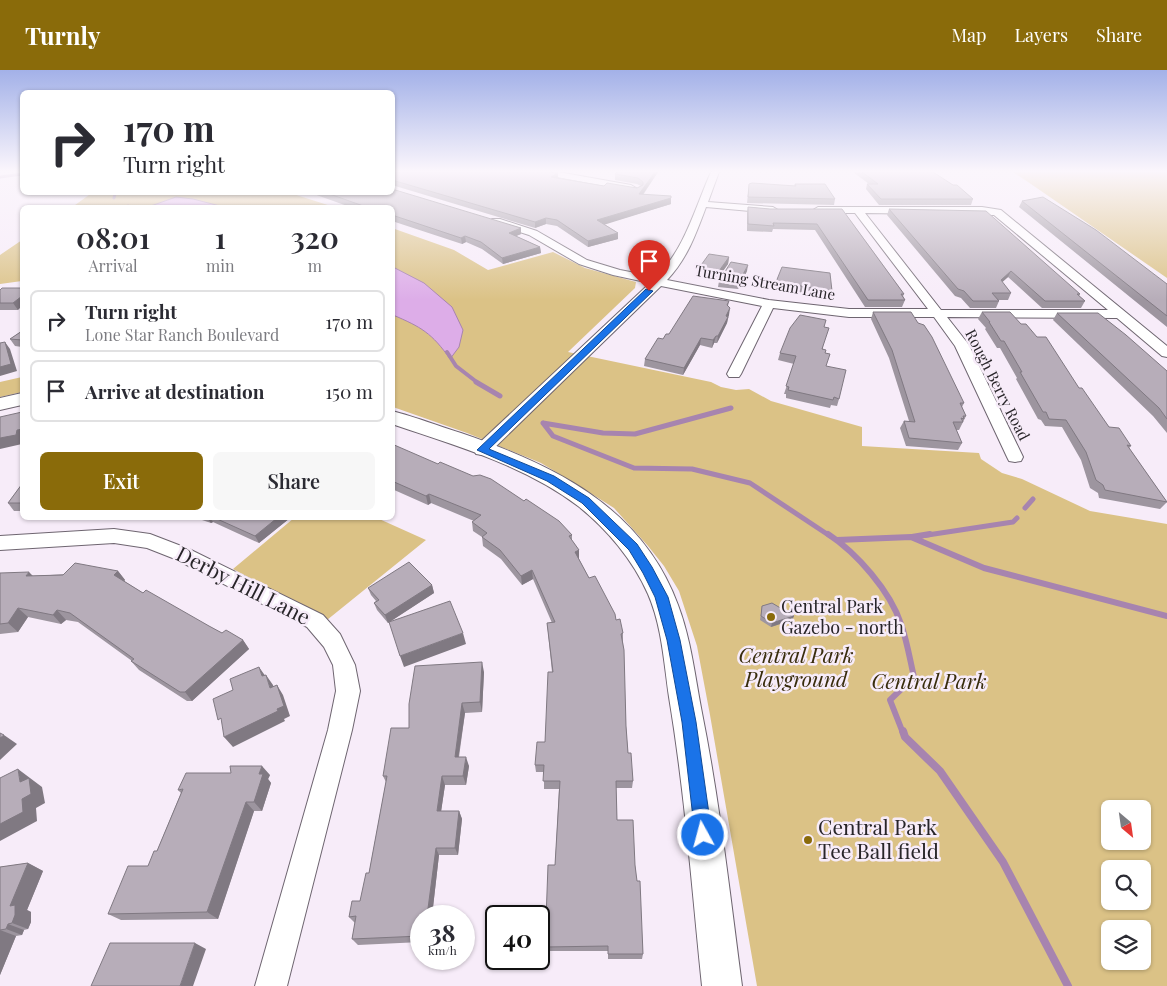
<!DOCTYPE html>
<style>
body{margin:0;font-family:"Playfair Display",serif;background:#f7f7f7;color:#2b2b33;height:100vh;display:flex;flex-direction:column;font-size:19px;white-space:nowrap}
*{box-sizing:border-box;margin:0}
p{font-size:16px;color:#7c7c81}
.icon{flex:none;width:28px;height:28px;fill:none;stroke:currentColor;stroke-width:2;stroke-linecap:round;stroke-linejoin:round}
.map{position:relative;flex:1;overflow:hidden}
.panel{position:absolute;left:20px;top:135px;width:375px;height:315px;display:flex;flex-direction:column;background:#fff;border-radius:8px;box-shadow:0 1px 4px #0004}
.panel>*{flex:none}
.hud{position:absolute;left:20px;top:20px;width:375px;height:105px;border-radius:8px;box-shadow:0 1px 4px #0004;background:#fff;color:#2b2b33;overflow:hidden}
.needle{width:32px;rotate:151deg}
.tools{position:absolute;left:1101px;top:730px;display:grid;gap:10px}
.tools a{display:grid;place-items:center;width:50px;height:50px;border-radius:8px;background:#fff;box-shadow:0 1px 4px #0004;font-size:25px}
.speed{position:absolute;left:410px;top:835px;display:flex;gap:10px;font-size:25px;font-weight:700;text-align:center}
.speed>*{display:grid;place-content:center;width:65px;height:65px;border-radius:50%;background:#fff;box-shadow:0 1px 4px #0004;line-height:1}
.speed small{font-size:12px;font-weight:400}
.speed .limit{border:2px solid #111;border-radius:8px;background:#fff;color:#111}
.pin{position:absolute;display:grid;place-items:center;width:42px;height:42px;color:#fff;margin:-51px -21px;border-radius:50% 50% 50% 0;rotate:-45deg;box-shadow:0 0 5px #0007}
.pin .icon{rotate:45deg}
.me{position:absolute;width:55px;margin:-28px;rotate:353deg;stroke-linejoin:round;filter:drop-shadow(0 0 4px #0008)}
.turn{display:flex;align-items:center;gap:18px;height:105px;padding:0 20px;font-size:22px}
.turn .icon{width:65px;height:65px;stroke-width:2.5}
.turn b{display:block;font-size:35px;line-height:42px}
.eta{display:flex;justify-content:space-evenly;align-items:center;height:85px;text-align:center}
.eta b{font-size:30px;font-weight:600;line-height:35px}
.cta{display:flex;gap:10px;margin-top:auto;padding:10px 20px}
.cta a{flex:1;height:58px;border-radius:8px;background:#8a6b0a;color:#fff;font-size:20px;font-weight:600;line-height:58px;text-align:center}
.cta a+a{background:#f7f7f7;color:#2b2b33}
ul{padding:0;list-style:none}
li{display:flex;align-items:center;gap:15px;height:62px;margin:0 10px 8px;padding:0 10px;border:2px solid #e1e1e2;border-radius:8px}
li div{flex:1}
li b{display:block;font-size:19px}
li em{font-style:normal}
header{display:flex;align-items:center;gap:30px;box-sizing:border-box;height:70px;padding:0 25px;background:#8a6b0a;color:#fff}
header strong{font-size:24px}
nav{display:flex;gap:28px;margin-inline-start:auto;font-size:18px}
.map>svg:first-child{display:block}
</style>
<header>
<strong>Turnly</strong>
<nav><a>Map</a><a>Layers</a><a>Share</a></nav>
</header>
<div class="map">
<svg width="1167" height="916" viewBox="0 0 1167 916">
<rect width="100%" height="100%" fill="#f7ecf9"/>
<path fill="#dbc286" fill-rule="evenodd" d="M1013,102H1167V208L1031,114Z
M93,122L290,123L334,137L71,138Z
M392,158L454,180L488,200L553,182L585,198L636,212L635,218L568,282L711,312L721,317L736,320L749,319L771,331L862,357V376L979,383L981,389L1002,403L1022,409L1090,441L1167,454V916H757L710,645L697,576L679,521L664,496L648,476L614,438L576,414L541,393L467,363L393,337ZM1110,739H1142V771H1110ZM1110,799H1142V831H1110ZM1110,859H1142V891H1110Z
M22,170V211L0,214V185Z
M22,307V322L0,327V312Z
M294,448H377L426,470L327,550L233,499Z"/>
<path fill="#ddade8" stroke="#a784af" d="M176,127L193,129L224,137H148Z
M393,197L424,213L452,237L463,260L459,277L450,289C432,263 421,257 393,245Z"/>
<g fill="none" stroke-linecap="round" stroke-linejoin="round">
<path stroke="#a784af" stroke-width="3" d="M0,107L22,104
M111,122L115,124L114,128
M128,136L131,138"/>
<path stroke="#a784af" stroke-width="4" d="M447,282L456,296L478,313"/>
<path stroke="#a784af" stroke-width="5" d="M476,312L500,326
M543,353L553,366L634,398L692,399L750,413L830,466
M543,353L603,363L635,364L731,338
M1025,438L1033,429
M921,466L1013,452L1017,448"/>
<path stroke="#a784af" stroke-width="6" d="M828,464C857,483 890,521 901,554C907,571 910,590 914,607L890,630L903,663
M912,467L930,464
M837,470L911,467L984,498L1167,546"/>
<path stroke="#a784af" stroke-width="8" d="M903,661L905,667L940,701L1003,792L1068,916"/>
<defs>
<path id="minor" d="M542,102H558L631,115L636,118L631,121L546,105Z
M711,102H719L708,132L773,137L778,140L773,143L706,137C696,164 687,189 667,210L769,230L849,239H928L855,143H818L813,140L818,137H982L1001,140L1167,276V287L1162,286L1117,248L947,247L969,275L1023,387L1021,391L1015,392L1009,391L1007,387L955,276L934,247H849L773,238L741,304L739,307H729L727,304L762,236L661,216L488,384L482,385L476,384L474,380L476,376L650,213L613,205L579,194L529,165L492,153V149H500L537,161L587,190L620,200L656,207C685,179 695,138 711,102ZM865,143L994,145L1108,240H941Z
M114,459L150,464L189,479L323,545L340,564L355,595L360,621L352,660L287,916H255L328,660L336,621L333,595L324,577L307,557L175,489L147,478L114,473L0,480V466Z"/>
<path id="tertiary" d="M22,323V335L0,340V328Z
M392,341C416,347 438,356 461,363C554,395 642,437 678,535C691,569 695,607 702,643C720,733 730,825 742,916H702C692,820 685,723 669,627C664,593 662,556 648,524C633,490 607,459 578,436C524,395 456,376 392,354Z"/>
</defs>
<use href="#minor" stroke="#6e6570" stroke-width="2"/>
<use href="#tertiary" stroke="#6e6570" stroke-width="2"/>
<use href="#minor" fill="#fff" fill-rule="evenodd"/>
<use href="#tertiary" fill="#fff" fill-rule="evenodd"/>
</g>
<path fill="#9d959f" d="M392,102L558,108L604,116L637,118L641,116L637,114L615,110V104L617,102H658L643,125L671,128V134L604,154L618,163V169L588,177L557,156L546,154L535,158L392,115Z
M853,102H933L973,129L971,135H879L866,119L867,114H869Z
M749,114L794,116L795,114L835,129L834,135L747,133Z
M308,122H392L521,158V164L516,166L540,177L541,183L503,194L482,179L466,172L462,174L392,151V138H353Z
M1022,131L1167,214V257L1019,137Z
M748,137L770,139H842L904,224L903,226L905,230L902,237H865L815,160L773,159L772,162L747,161V143Z
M889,139L1080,224L1079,226L1085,231L1081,238H1042L1008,207L1002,212L1011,223L1008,230H998L999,231L996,238H970L961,228L955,226L887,145Z
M729,187L728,194L718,208L698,204L699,198Z
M747,201L738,219L718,217L719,211Z
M776,212L832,221L830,227L774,219Z
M22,218L18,240H0V220Z
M729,231L728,236L729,245L727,253L717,273H714L712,278L700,275L683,305L644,296L645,289L663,269L669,264Z
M873,242L964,333L962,337L966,346L959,360H956L962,373L958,380L906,376L900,358L904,351H909L889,288L871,249Z
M982,242L1079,318L1109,357L1131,376L1129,378L1167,432L1160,439L1099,428L1098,423L1090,418L1081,390L1062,357L1045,356L1041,350L1038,349L1016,309L1017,308L1000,278H997L985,259L986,258L978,249Z
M1057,243L1167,301V363L1153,346L1053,250Z
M824,257L823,279L825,283L826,296L839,329L837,336L831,335L830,338L786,328V324H784L794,294L778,290L780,283Z
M22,261V277L15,276L10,269Z
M392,374L572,465V471L579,480V489L589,508L616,550L623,563V572L626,656L628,683L633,711L632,718H616L617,750L635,795L643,884L642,889H608V881H546L545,877L555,795L559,719H544V702H536L535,695L545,672L552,602L547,553H552L533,509L522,515L501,489L483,476L482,467L473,461L472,452L474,451L431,433L428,435L392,419Z
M22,414V441H14L8,433Z
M196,448H290L259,473L213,452L211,453Z
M118,501L125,510L124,511L143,523L222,563L243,570L249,579L192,631H187L139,600L131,591H132L78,552L66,550L61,554L28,547L18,562L0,564V503L33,506Z
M432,515L434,523L388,553L377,540L374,533L376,531L371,525L368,518Z
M762,536L794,546L792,550L771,557L760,550Z
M484,602L482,642L465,643L459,687L469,696L466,715H445L441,741H459L462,749L458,785H439L432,846H421V872L358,875L352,869L355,853L349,847L360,831L369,803L386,712L383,706L409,658Z
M270,705L268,709L271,713L262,741H254L218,849L121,850L108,844L148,796L157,781L181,723L178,720Z
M28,793L43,801L27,840L31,842V852L28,859L24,860L22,865L16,866L0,905V797Z"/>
<path fill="#807982" d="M655,102H658L639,130V124Z
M558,103V109L551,107Z
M671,128V134L597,157V150Z
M546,148V154L535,158V152Z
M521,158V164L509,169V163Z
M618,163V169L588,177V171Z
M465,166L466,172L462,174L461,168Z
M540,177L541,183L503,194L502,188Z
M729,187L728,194L718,208L719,201Z
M748,195L747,201L738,219L739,212Z
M1011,201L1008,207L997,217L1001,210Z
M22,226V236L18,240L13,233Z
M730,238L729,245L725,253L726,246Z
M728,247L727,253L717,273L718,266Z
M716,266L714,273L712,278L713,270Z
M701,268L700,275L683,305L684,298Z
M5,272L10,279L17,301L0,306V297Z
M22,359V374L0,379V368L17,360Z
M429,424L431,433L428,435L426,426Z
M207,448H210L213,452L211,453Z
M277,448H290L259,473L255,466Z
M579,480V489L575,491V482Z
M532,500L533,509L522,515L521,506Z
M118,501L125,510L122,514L114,505Z
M29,502L38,511L26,506Z
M432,515L434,523L388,553L385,545Z
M18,538L28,547L18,562L8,553Z
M57,540L66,550L61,554L53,545Z
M794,546L792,550L771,557L772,553Z
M463,563L466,574L404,597L400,586Z
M243,570L249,579L192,631L185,622Z
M482,592L484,602L482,642L480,632Z
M259,597L266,607L262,606Z
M266,605L273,615L277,628L270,618Z
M277,615L283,625L290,646L284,649L285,651L233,677L224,667L277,639Z
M462,633L465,643L457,696L455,687Z
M4,665L17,674L0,690V668Z
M466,687L469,696L466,715L463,706Z
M262,696L270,705L268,709L271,713L262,741L254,732L259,704Z
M18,699L42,717L45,733L36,738L37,751L0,771V754L20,712Z
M442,706L445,715L440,749L437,741Z
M246,732L254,741L218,849L207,842Z
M459,741L462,749L458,785L455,778Z
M436,778L439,785L432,846H427Z
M28,793L43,801L27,840L31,842V852L28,859L12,853L10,836Z
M8,854L24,860L22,865L6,859Z
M0,860L16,866L0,905Z
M195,873L206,879L193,916H180Z"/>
<path fill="#b7adb9" stroke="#807982" d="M392,102H549L558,103L551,107L604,116L607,113L637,118L643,115V112L638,108L615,104L617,102H655L639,124L671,126V128L597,150L618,163L588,171L557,150L546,148L535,152L392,110Z
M862,102H933L953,115H957L973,129H881L867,114H878Z
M752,113L796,116L795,114H825L835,129L748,127L749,114Z
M392,119L521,158L509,163L540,177L502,188L481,172L465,166L461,168L392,145V138H369L324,122H392Z
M1043,127L1096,160L1167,214V246L1022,131Z
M748,137L770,139H842L904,224H901L905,230H868L817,154L773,153L774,156L748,154Z
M889,139L986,141L1080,224H1077L1085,231H1045L1011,201L1001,210L1011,223H992L999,231H973L964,221L958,219Z
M709,184L729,187L719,201L699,198Z
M731,192L748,195L739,212L719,211Z
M782,197L830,203L832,221L776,212Z
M2,218H22V226L13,233H0V220Z
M693,226L729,231L727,235L730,238L726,246L728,247L718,266H716L713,270L701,268L684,298L645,289L658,268L663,269L666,264H669Z
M873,242H911L918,253L924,255L932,267L964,333H960L966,346H963L964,349L961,348L963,352H953L962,373L909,368L904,351L915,352L892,280Z
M982,242H1010L1021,254H1026L1037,267H1046L1079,318H1082L1109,357L1119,358L1131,376L1127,375L1167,432L1105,420L1103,415L1096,410L1086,382L1066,350L1049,349L1046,342H1043L1020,302H1022L1004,271H1001L989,252H990Z
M1057,243H1098L1126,265L1167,301V349L1159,338Z
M800,245L826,250L824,257L829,258L822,279L826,280L825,283L830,284L826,296L846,300L839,329L834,327L833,330L788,320L789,317L786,316L796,286L780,283L790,258Z
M22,261V270L10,269Z
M5,272L11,294L0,297V273Z
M22,342V359L17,360L16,365L0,368V347Z
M392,374L438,394L440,392L473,406L480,405L491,409L524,431L526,429L559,451L572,465L569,466L579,480L575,482L589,508L595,506L615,544L616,550L620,549L623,563L621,564L624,580L626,656L628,683H631L633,711H616L617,750H633L635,795L637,811H640L643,884H608V876L545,877L548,795H555L560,711H543L544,695H535L537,672H545L548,602H553L547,553L555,552L532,500L521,506L500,480L482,467L487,463L472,452L481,445L429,424L426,426L392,411Z
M22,414V433H8Z
M215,448H277L255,466Z
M409,492L432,515L385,545L374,533L379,530L368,518Z
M75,493L118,501L114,505L143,523L146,520L209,556L222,563L226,560L243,570L185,622H180L131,591L134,589L70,543L57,540L53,545L18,538L8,553L0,554V503L29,502L26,506L63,505Z
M450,531L463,563L400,586L389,552Z
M772,533L794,546L772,553L761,546L762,536Z
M482,592L480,632L462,633L455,687H466L463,706H442L437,741H459L455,778H436L427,846H421V866L352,869L356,846L349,847L352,831H360L366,803H369L387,706H383L391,658H409V634L415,596Z
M259,597L262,606L266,605L270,618L277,615L284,636L277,639L278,641L224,667L221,648L218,650L213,629L233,620L230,609Z
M0,663L4,665L0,668Z
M230,696H262L259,704H263L254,732H246L207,842L108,844L128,796H148L154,781H157L183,719L178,720L186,703H231Z
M18,699L20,712L29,708L31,724L22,729L23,742L0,754V708Z
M28,793L10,836L15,835V845L12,853L8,854L6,859L0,860V797Z
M110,873H195L180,916H91Z"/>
<linearGradient id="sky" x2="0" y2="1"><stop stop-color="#a3b1e8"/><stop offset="0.44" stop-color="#fbf6fc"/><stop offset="1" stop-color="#fbf6fc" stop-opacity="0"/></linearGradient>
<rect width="1167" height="230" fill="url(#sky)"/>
<path fill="#1a73e8" stroke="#114b97" d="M646,219L653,221L489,379L554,406L589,428L637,474L652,497L668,527L680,570L696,652L712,765L709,771L703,773L697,771L695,765L682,652L667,570L655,527L643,503L629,480L582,433L547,411L477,380Z"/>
<g fill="#8a6b0a" stroke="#f7ecf9" stroke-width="2">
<circle cx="771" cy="547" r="5"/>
<circle cx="808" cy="770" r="5"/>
</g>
<g text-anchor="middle" stroke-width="5" stroke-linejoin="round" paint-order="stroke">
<g font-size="15" fill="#282529" stroke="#f7ecf9">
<text transform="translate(765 213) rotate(10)" y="5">Turning Stream Lane</text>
<text transform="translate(997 315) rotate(63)" y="5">Rough Berry Road</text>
</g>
<g font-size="18" fill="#282529" stroke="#f7ecf9" text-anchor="start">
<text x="781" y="543">Central Park<tspan x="781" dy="21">Gazebo - north</tspan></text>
</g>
<g font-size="21" fill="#282529" stroke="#f7ecf9">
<text transform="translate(243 516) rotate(27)" y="7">Derby Hill Lane</text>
</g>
<g font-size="21" font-style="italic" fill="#382c0c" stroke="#f7ecf9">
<text x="796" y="593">Central Park<tspan x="796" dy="24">Playground</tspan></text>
<text x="929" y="619">Central Park</text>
</g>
<g font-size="21" fill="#282529" stroke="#f7ecf9" text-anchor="start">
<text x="818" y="765">Central Park<tspan x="818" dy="24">Tee Ball field</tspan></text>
</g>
</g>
</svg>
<div class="tools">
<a><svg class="needle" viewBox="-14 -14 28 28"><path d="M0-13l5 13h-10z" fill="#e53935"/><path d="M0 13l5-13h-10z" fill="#7c7c81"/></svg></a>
<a><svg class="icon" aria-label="search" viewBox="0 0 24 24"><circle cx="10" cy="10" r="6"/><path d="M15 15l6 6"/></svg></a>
<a><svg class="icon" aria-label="layers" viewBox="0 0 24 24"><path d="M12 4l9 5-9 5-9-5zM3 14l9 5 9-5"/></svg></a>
</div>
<div class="speed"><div>38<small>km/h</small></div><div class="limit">40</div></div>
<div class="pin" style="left:649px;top:221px;background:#d93025"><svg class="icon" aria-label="arrive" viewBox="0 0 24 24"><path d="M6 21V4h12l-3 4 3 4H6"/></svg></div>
<svg class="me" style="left:703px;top:765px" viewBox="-20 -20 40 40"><circle r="17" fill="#1a73e8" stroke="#fff" stroke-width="3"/><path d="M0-11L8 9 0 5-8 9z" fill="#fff"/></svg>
<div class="hud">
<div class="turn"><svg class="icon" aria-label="right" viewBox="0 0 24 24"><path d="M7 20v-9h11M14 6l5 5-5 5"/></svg><div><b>170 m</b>Turn right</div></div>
</div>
<section class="panel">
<div class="eta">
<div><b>08:01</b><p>Arrival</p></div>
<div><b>1</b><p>min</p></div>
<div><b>320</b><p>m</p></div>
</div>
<ul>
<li><svg class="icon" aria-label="right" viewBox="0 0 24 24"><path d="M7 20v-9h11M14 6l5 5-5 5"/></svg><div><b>Turn right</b><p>Lone Star Ranch Boulevard</p></div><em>170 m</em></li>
<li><svg class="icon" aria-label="arrive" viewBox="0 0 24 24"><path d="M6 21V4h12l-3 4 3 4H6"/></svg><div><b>Arrive at destination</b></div><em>150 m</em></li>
</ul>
<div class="cta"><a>Exit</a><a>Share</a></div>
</section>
</div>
